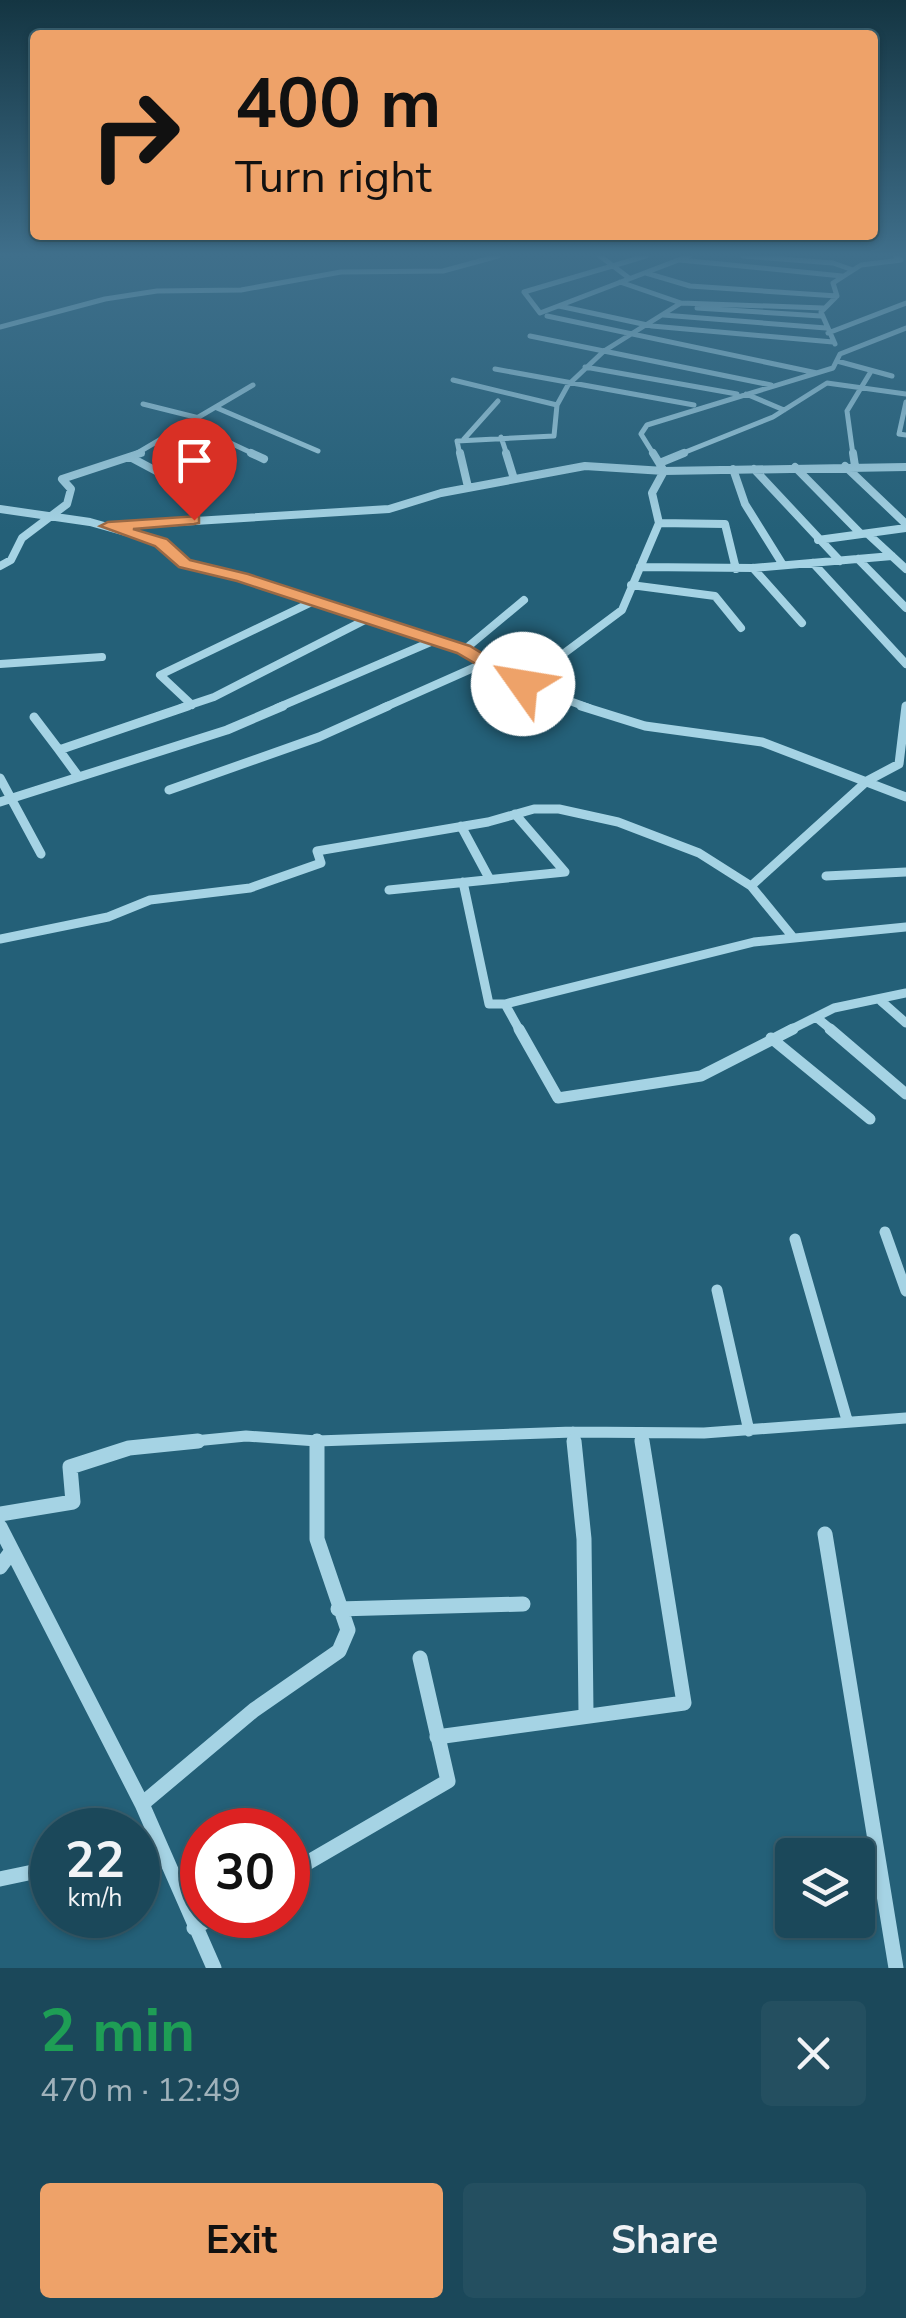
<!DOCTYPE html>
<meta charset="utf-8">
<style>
body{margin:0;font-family:"Nunito Sans",sans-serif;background:#244f60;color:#f1f3f6;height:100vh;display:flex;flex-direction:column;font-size:38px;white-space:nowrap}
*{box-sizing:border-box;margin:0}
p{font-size:32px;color:#a0b2bb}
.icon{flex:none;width:55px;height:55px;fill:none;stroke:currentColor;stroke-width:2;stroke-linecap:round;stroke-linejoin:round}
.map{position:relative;height:1968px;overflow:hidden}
.sheet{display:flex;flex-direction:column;background:#1b485a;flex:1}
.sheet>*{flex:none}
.banner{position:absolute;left:30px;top:30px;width:848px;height:210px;border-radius:10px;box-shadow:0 2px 8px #0004,0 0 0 2px #396070;background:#eea269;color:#111;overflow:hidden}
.controls{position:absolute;left:775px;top:1838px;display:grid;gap:20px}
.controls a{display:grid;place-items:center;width:100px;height:100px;border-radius:10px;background:#1b485a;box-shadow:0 2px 8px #0004,0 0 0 2px #396070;font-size:50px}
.speed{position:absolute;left:30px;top:1808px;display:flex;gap:20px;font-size:50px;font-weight:700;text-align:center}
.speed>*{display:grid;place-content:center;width:130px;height:130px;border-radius:50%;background:#1b485a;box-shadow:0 2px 8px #0004,0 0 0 2px #396070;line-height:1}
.speed small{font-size:25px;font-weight:400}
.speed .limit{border:15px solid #d22;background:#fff;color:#111}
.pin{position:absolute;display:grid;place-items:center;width:85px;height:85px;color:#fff;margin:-102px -42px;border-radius:50% 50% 50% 0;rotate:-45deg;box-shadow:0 0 10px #0007}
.pin .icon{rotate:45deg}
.me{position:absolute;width:110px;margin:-55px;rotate:302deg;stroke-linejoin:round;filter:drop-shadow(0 0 8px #0008)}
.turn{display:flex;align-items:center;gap:35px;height:210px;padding:0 40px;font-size:45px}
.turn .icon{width:130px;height:130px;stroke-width:2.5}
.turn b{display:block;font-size:70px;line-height:85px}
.round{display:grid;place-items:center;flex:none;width:105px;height:105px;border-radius:10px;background:#244f60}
.overview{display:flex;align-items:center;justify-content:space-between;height:170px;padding:0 40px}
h1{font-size:60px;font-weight:700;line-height:75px;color:#1e9e55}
.action{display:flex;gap:20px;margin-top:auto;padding:20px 40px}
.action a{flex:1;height:115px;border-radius:10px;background:#eea269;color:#111;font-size:40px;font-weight:700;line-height:115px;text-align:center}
.action a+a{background:#244f60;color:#f1f3f6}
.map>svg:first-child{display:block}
</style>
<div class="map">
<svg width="906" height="1968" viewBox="0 0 906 1968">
<rect width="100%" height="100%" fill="#246078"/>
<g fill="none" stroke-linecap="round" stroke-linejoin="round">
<path stroke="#a5d3e4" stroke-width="5" d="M600,256L629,278
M646,256L524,292L540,313L689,256
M743,256L833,263L853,270
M680,260L842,276
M646,273L690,286L837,296
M620,282L681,303
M559,306L652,326L833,342
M697,308L821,316
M663,315L826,328
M547,316L817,373
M0,327L105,299L157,291L241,290L341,272L443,271L498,256
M828,333L906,303
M530,336L771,385
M835,344L821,312L837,296L833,283L861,265L901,260L896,256
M837,361L892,376
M585,367L737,394
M495,369L694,405
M453,380L557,405
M746,394L784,410
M906,402L899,434L906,435
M143,404L199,418
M217,408L318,451
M190,424L256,455
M501,437L507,455
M464,439L498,401
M134,455L253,385
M460,455L457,441L554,436L557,405L568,385L604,351L681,303L823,308
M654,455L641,434L647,425L833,368L840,354L906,328
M678,455L773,417L827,383L906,394
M853,455L847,411L870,373"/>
<path stroke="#a5d3e4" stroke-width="8" d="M251,453L264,459
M460,453L468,487
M506,453L514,479
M653,453L664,471
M853,453L855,466
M130,457L190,489
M662,462L684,453
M845,466L906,524
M795,467L861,534
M733,469L745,504L783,565
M754,469L840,561
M0,509L90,522L161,542L185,563L242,577L464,650L523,684L589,708
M659,523L725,524L736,569
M114,526L389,509L441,493L585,466L664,471L906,467
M868,534L906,569
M818,540L906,528
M858,559L906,608
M813,563L906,664
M0,566L11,560L22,538L67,504L71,489L62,479L141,453
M640,567L753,568L892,556
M753,568L802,623
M631,585L715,596L741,628
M464,650L524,600
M0,664L102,657
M523,684L622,610L659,523L652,493L664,471
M192,705L160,675L312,602
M181,708L214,697L369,618
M277,708L433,641
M383,708L489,661"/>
<path stroke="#a5d3e4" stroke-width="9" d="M581,706L645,726L762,742L906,797
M34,717L59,750
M78,776L59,750L188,706
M0,778L41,854
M169,790L319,737L388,706
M0,802L227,730L283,706
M515,814L565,872
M461,826L489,878
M826,876L906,872
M463,882L489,1004H505L754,942L906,927
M751,886L867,781L899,764L906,706
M389,890L565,872
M0,939L108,917L150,900L250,888L321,863L317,851L488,822L534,809H559L618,822L699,853L751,886L792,936
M881,1001L906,1023
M505,1004L520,1031
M816,1017L833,1031
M788,1031L834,1008L906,993"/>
<path stroke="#a5d3e4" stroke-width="11" d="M519,1029L558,1098L701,1076L793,1029
M830,1029L906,1094
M771,1038L870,1119
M885,1232L906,1291
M795,1239L847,1420
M717,1290L749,1431
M573,1432L574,1443
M641,1433L643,1443
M174,1443L246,1436L317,1441L573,1432L704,1433L906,1418"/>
<path stroke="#a5d3e4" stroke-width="15" d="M574,1441L584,1539L586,1713
M0,1514L73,1502L70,1467L129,1448L198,1441
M0,1527L142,1804L214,1968
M825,1534L896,1968
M0,1567L11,1552
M338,1609L523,1604
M437,1737L684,1703L642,1441
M142,1804L254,1710L339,1651L348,1630L317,1539V1441
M138,1851L160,1847
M288,1874L448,1781L420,1658
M0,1879L52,1868
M194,1928L216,1915"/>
</g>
<linearGradient id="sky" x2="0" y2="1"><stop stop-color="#143542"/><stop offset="0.48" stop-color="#3f6f8b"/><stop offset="1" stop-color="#3f6f8b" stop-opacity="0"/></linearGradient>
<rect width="906" height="531" fill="url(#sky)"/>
<path fill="#eea269" stroke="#9b6944" stroke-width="2.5" d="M199,516V523L194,524L133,529L167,539L190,560L248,574L470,646L532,684L517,688L457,653L237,581L179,567L155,546L100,526L108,522Z"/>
</svg>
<div class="controls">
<a><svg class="icon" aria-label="layers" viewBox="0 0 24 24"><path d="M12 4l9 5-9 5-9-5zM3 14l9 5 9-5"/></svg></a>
</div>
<div class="speed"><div>22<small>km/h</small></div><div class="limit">30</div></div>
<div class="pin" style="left:194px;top:520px;background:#d93025"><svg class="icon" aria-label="arrive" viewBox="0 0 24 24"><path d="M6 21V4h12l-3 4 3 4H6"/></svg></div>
<svg class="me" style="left:523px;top:684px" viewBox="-20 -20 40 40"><circle r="19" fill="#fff"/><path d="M0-13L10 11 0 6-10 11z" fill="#eea269"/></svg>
<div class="banner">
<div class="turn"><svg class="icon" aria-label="right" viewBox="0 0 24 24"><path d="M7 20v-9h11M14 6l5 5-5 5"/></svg><div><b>400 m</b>Turn right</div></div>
</div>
</div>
<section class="sheet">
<div class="overview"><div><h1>2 min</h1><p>470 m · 12:49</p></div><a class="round"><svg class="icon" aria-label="close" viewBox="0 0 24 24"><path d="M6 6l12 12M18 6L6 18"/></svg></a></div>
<div class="action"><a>Exit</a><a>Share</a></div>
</section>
